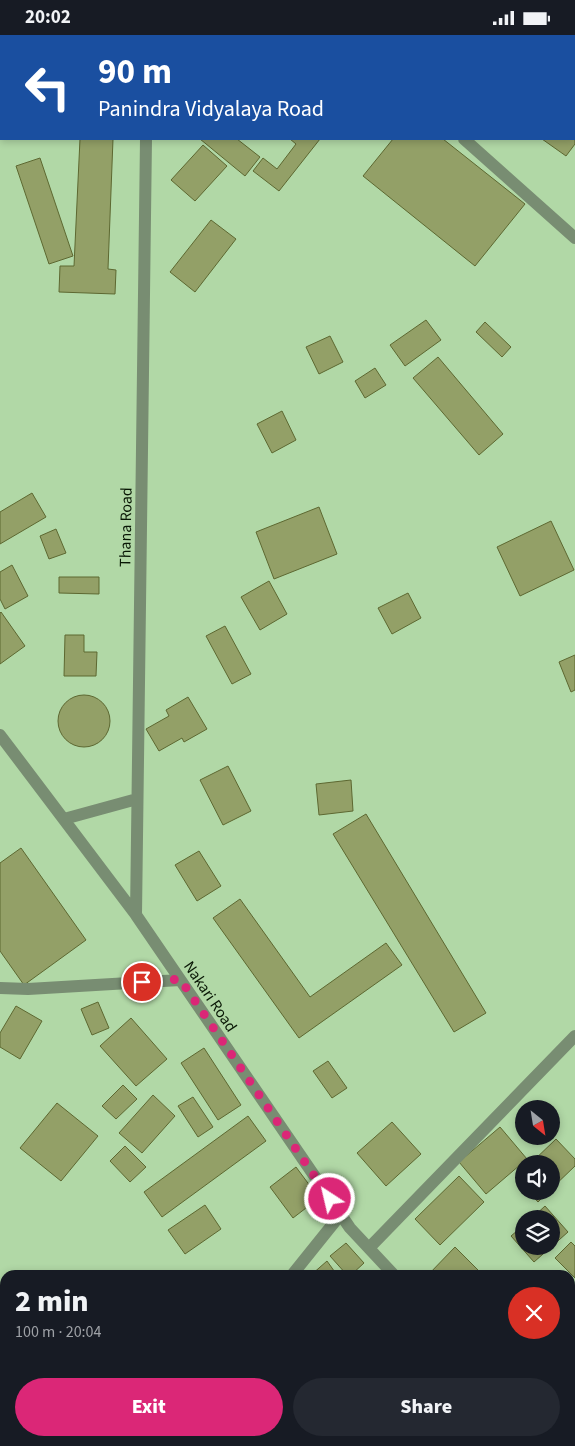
<!DOCTYPE html>
<meta charset="utf-8">
<style>
body{margin:0;font-family:"Source Sans 3",sans-serif;background:#242831;color:#f1f3f6;height:100vh;display:flex;flex-direction:column;font-size:19px;white-space:nowrap}
*{box-sizing:border-box;margin:0}
p{font-size:16px;color:#9ea1a6}
.icon{flex:none;width:28px;height:28px;fill:none;stroke:currentColor;stroke-width:2;stroke-linecap:round;stroke-linejoin:round}
.map{position:relative;flex:1;overflow:hidden}
.side{position:absolute;left:0px;top:1235px;width:575px;height:176px;display:flex;flex-direction:column;background:#171b24;border-radius:15px 15px 0 0;box-shadow:0 2px 8px #0003}
.side>*{flex:none}
.top-card{position:absolute;left:0px;top:0px;width:575px;height:105px;box-shadow:0 2px 8px #0003;background:#1a4fa0;color:#fff;overflow:hidden}
.needle{width:32px;rotate:150deg}
.fabs{position:absolute;left:515px;top:1065px;display:grid;gap:10px}
.fabs a{display:grid;place-items:center;width:45px;height:45px;border-radius:50%;background:#171b24;box-shadow:0 2px 8px #0003;font-size:25px}
.pin{position:absolute;display:grid;place-items:center;width:42px;height:42px;color:#fff;margin:-21px;border:2px solid #fff;border-radius:50%;box-shadow:0 1px 5px #0007}
.me{position:absolute;width:55px;margin:-28px;rotate:325deg;stroke-linejoin:round;filter:drop-shadow(0 0 4px #0008)}
.turn{display:flex;align-items:center;gap:18px;height:105px;padding:0 15px;font-size:22px}
.turn .icon{width:65px;height:65px;stroke-width:2.5}
.turn b{display:block;font-size:35px;line-height:42px}
.round{display:grid;place-items:center;flex:none;width:52px;height:52px;border-radius:26px;background:#242831}
.head{display:flex;align-items:center;justify-content:space-between;height:85px;padding:0 15px}
h1{font-size:30px;font-weight:800;line-height:38px}
.primary-button{display:flex;gap:10px;margin-top:auto;padding:10px 15px}
.primary-button a{flex:1;height:58px;border-radius:30px;background:#db2777;color:#fff;font-size:20px;font-weight:800;line-height:58px;text-align:center}
.primary-button a+a{background:#242831;color:#f1f3f6}
.status{display:flex;justify-content:space-between;align-items:center;height:35px;padding:0 25px;background:#171b24;direction:ltr}
.status svg{height:14px;fill:currentColor}
.map>svg:first-child{display:block}
</style>
<div class="status"><b>20:02</b><svg viewBox="0 0 49 12"><path d="M0 12V9h3v3zM5 12V6h3v6zM10 12V3h3v9zM15 12V0h3v12zM26 1h20v11H26zM47 4h2v5h-2z"/></svg></div>
<div class="map">
<svg width="575" height="1411" viewBox="0 0 575 1411">
<rect width="100%" height="100%" fill="#b1d8a6"/>
<path fill="#93a067" stroke="#5d6831" d="M574,86L575,109L566,121L542,104H574Z
M80,104H113L108,234L116,235L115,259L59,257L60,231H74Z
M200,104H237L260,122L245,141Z
M290,104H320L279,156L253,136L263,123L277,134L296,109Z
M393,104H443L525,169L475,231L363,141Z
M203,110L227,131L195,166L171,145Z
M40,123L73,221L49,229L16,131Z
M211,185L236,204L195,257L170,237Z
M426,285L441,305L405,331L390,310Z
M485,287L511,312L502,322L476,297Z
M330,301L343,327L319,339L306,312Z
M438,322L503,399L479,420L413,343Z
M375,333L386,350L365,363L355,346Z
M282,376L296,405L272,418L257,389Z
M32,458L46,482L0,509V477Z
M319,472L337,519L274,544L256,497Z
M551,486L574,535L520,561L497,512Z
M56,494L66,518L49,524L40,501Z
M12,530L28,561L5,574L0,564V537Z
M59,542H99V559L59,558Z
M269,546L287,579L260,595L241,562Z
M408,558L421,583L392,599L378,573Z
M1,577L25,611L0,629V578Z
M225,591L251,639L232,649L206,601Z
M65,600H84V617H97L96,641H64Z
M575,620V655L571,657L559,627Z
M58 686a26 26 0 1 1 52 0a26 26 0 1 1-52 0Z
M188,662L207,694L184,707L182,703L159,716L146,694L169,681L166,675Z
M228,731L251,776L223,790L200,745Z
M351,745L353,776L319,780L316,749Z
M366,779L486,978L454,997L333,799Z
M21,813L86,905L24,950L0,916V828Z
M199,816L221,851L197,866L175,830Z
M240,864L310,962L386,908L402,930L299,1003L213,883Z
M98,967L109,993L92,1000L81,974Z
M16,971L42,986L20,1024L0,1012V998Z
M131,983L167,1024L136,1051L100,1011Z
M204,1013L241,1070L218,1085L181,1028Z
M328,1026L347,1053L332,1063L313,1036Z
M123,1050L137,1064L116,1084L102,1071Z
M153,1060L175,1081L142,1118L119,1098Z
M193,1062L213,1092L198,1102L178,1071Z
M57,1068L98,1101L61,1146L20,1113Z
M248,1081L266,1106L162,1182L144,1157Z
M392,1087L421,1119L386,1151L357,1118Z
M500,1092L527,1124L486,1159L459,1127Z
M556,1104L575,1124V1131L551,1154V1129H530Z
M125,1111L146,1132L130,1147L110,1126Z
M296,1132L319,1163L293,1183L270,1152Z
M524,1135V1152L516,1143Z
M459,1141L484,1167L440,1210L415,1184Z
M528,1156H549L538,1167Z
M205,1170L221,1194L185,1219L168,1195Z
M545,1171L568,1197L534,1227L511,1201L524,1190V1211H551V1184H531Z
M571,1207L575,1211V1243L555,1223Z
M346,1208L364,1228L351,1240H347L330,1221Z
M455,1212L480,1237L476,1240H428Z
M327,1226L337,1240H311Z
M220,1406H244L240,1411H220L223,1408Z"/>
<g fill="none" stroke-linecap="round" stroke-linejoin="round">
<path stroke="#788d72" stroke-width="12" d="M161,0L162,1
M85,1L86,0
M0,94L1,92
M464,104L575,203
M0,700L136,880L350,1193L394,1240
M64,784L137,764
M136,880L146,104
M0,953L28,954L180,945
M369,1213L575,1001
M292,1240L341,1179
M549,1406L554,1411
M160,1411L163,1406"/>
</g>
<g fill="none" stroke-linecap="round" stroke-linejoin="round">
<path stroke="#db2777" stroke-width="9" stroke-dasharray="0 16.2" d="M142,947L180,944L330,1164"/>
</g>
<g text-anchor="middle" stroke-width="4.5" stroke-linejoin="round" paint-order="stroke">
<g font-size="16" fill="#091705" stroke="#b1d8a6">
<text transform="translate(125 492) rotate(-89)" y="6">Thana Road</text>
<text transform="translate(211 961) rotate(56)" y="6">Nakari Road</text>
</g>
</g>
</svg>
<div class="fabs">
<a><svg class="needle" viewBox="-14 -14 28 28"><path d="M0-13l5 13h-10z" fill="#e53935"/><path d="M0 13l5-13h-10z" fill="#9ea1a6"/></svg></a>
<a><svg class="icon" aria-label="sound" viewBox="0 0 24 24"><path d="M4 9h4l5-4v14l-5-4H4zM17 9q2 3 0 6"/></svg></a>
<a><svg class="icon" aria-label="layers" viewBox="0 0 24 24"><path d="M12 4l9 5-9 5-9-5zM3 14l9 5 9-5"/></svg></a>
</div>
<div class="pin" style="left:142px;top:947px;background:#d93025"><svg class="icon" aria-label="arrive" viewBox="0 0 24 24"><path d="M6 21V4h12l-3 4 3 4H6"/></svg></div>
<svg class="me" style="left:330px;top:1164px" viewBox="-20 -20 40 40"><circle r="17" fill="#db2777" stroke="#fff" stroke-width="3"/><path d="M0-11L8 9 0 5-8 9z" fill="#fff"/></svg>
<div class="top-card">
<div class="turn"><svg class="icon" aria-label="left" viewBox="0 0 24 24"><path d="M17 20v-9H6M10 6l-5 5 5 5"/></svg><div><b>90 m</b>Panindra Vidyalaya Road</div></div>
</div>
<section class="side">
<div class="head"><div><h1>2 min</h1><p>100 m · 20:04</p></div><a class="round" style="background:#d93025;color:#fff"><svg class="icon" aria-label="close" viewBox="0 0 24 24"><path d="M6 6l12 12M18 6L6 18"/></svg></a></div>
<div class="primary-button"><a>Exit</a><a>Share</a></div>
</section>
</div>
